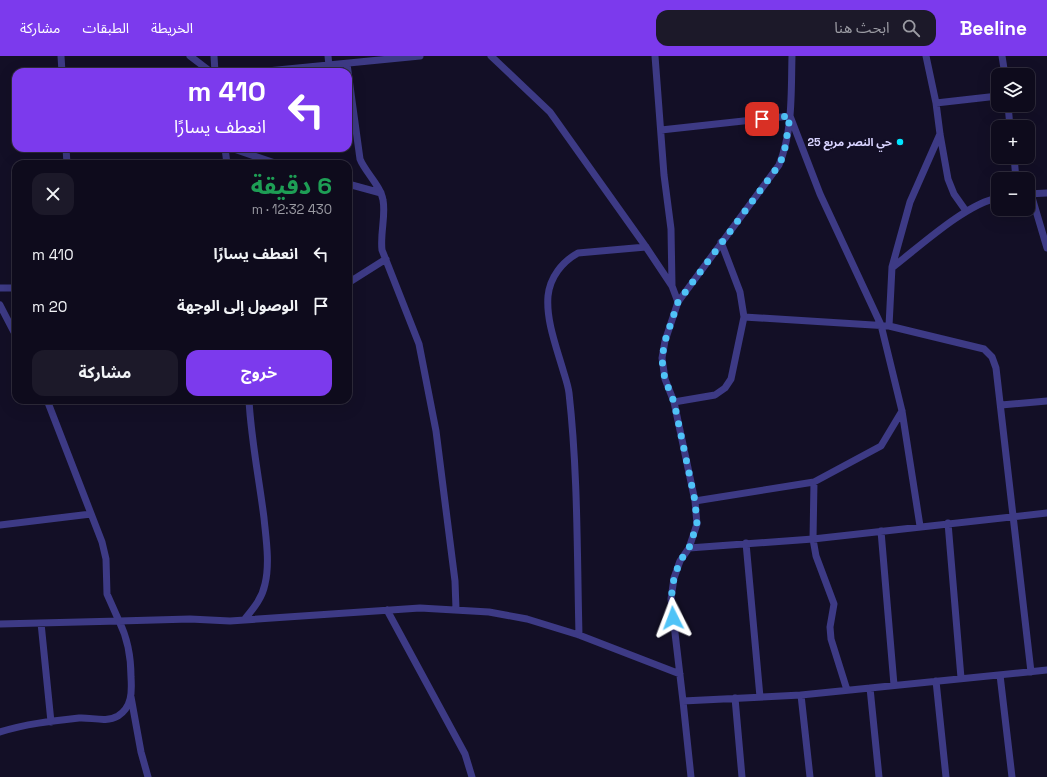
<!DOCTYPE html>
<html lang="ar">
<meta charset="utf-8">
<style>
body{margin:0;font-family:"Space Grotesk","Noto Sans Arabic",sans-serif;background:#1c1929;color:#f1f3f6;direction:rtl;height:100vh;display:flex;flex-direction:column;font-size:15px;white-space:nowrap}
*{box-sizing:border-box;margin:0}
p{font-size:13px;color:#9b9ba3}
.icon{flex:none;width:22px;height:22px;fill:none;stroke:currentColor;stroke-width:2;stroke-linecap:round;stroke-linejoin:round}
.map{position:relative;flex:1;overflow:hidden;direction:ltr}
.side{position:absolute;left:12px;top:104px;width:340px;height:244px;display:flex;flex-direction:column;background:#0e0b1c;border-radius:12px;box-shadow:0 4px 16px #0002,0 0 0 1px #2e2b3b;direction:rtl}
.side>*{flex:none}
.top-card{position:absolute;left:12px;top:12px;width:340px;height:84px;border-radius:12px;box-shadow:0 4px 16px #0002,0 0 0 1px #2e2b3b;direction:rtl;background:#7c3aed;color:#fff;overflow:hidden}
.controls{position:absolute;left:991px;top:12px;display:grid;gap:8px}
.controls a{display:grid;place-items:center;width:44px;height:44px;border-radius:8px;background:#0e0b1c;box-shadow:0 4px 16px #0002,0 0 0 1px #2e2b3b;font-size:20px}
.pin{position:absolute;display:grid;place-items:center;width:34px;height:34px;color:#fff;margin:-17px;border-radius:8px;box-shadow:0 2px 6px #0006}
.me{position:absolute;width:44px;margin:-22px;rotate:357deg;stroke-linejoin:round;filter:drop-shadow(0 0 3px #0008)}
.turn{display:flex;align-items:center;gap:14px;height:84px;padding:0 20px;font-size:18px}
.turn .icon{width:52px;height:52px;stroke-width:2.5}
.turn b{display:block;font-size:28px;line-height:34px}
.round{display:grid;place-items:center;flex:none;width:42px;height:42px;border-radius:12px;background:#1c1929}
.summary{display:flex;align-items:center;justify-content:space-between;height:68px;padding:0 20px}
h1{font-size:24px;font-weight:700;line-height:30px;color:#1e9e55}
.action{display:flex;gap:8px;margin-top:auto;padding:8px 20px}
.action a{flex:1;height:46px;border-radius:12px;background:#7c3aed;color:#fff;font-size:16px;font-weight:700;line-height:46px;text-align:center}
.action a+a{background:#1c1929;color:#f1f3f6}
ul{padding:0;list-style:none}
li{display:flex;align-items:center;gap:12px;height:52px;padding:0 20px}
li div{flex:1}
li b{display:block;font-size:15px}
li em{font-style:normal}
header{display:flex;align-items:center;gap:24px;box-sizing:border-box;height:56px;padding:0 20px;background:#7c3aed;color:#fff}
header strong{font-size:19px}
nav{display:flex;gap:22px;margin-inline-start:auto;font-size:14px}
.search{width:280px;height:36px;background:#1c1929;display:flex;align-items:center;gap:10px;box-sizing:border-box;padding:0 14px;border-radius:12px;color:#9b9ba3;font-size:15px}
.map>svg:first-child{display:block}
</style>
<header>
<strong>Beeline</strong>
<div class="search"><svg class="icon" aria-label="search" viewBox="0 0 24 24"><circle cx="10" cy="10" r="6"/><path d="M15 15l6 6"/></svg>ابحث هنا</div>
<nav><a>الخريطة</a><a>الطبقات</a><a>مشاركة</a></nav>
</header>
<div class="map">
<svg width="1047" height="721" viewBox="0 0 1047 721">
<rect width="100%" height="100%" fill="#130f26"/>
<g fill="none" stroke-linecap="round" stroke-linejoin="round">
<path stroke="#3d3a85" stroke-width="7" d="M61,0L62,16
M190,0L211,16
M214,0L215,16
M328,0L329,10
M491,0L550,56L646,191L672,230L678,246L665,285L662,302L665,323L674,346L695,445L697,468L689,492
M655,0L664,119L671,173L672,229
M926,0L936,47L940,78L948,123L954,138L966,155
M1002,0L1005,19
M347,8L360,103C365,116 381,130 383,144C386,160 380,177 382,194L419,288L436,375L455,525L456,553
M257,16L420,0
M936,47L998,40
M1008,49L1010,71
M661,74L790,60L820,138L881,269L902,355L920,470
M66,92L67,108
M225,92L227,108
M231,92L278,108
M1014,101L1016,123
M348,128L381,137
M1028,138L1047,137
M1031,138L1047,192
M893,211C919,191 967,147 998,142
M348,227L386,203
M0,232H16
M678,246L779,109C793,75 791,36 792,0
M0,249L16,280
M744,261L889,270L892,211L910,146L940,78
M889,270L984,293L992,301L996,312L1031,616
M674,346L715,339L725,332L731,323L744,261L740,236L721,186
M1001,349L1047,345
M814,426L813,483L816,500L834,548L830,571L831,583L847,634
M695,445L814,426L881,390L902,355
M948,467L961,622
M0,469L91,458
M881,475L894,629
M746,487L760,641
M387,554L465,698L472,721
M244,564C253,553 262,543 265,528C270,507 266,483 264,462C259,422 251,383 249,344
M41,567L51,666
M0,568L119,565L107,538L106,503L102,486L47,344
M579,579C577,499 578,417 569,337C568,329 565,321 563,314C556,290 546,264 548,240C550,221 562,206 578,197L646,191
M1000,619L1012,721
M936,625L946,721
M870,632L879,721
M801,639L810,721
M131,641L141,696L148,721
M735,642L742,721
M683,645L671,543L674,522L680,505L689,492L813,483L1047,457
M0,676C25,668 52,665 79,662C91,661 106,667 118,660C132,651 132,636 131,621C131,601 128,583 119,565L190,563L230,565L420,552L489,556L527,563L579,579L680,618
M691,721L683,645L801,639L1047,614"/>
</g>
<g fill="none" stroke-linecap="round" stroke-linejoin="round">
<path stroke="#4fc3f7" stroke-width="7" stroke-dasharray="0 12.6" d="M673,562L671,543L674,522L680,505L689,492L697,468L695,445L674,346L665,323L663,313L662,302L665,285L678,246L779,109L784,98L790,60L762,63"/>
</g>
<circle fill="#00e5ff" stroke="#130f26" stroke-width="1.5" cx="900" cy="86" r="4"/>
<g text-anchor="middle" stroke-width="4" stroke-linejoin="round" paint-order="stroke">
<g font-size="11" font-weight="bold" fill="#d9d4ff" stroke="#130f26" text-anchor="end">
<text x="892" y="90">حي النصر مربع 25</text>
</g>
</g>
</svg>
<div class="controls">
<a><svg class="icon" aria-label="layers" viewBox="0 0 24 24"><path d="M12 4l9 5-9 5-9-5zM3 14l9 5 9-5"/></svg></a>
<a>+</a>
<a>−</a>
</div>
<div class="pin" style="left:762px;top:63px;background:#d93025"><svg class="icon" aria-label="arrive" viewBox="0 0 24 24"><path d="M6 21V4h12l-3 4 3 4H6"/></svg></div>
<svg class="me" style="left:673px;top:562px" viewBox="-20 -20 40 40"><path d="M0-17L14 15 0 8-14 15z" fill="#4fc3f7" stroke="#fff" stroke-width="4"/></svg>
<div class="top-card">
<div class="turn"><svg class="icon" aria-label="left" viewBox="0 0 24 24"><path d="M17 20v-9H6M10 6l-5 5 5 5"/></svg><div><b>410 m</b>انعطف يسارًا</div></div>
</div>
<section class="side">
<div class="summary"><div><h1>6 دقيقة</h1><p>430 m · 12:32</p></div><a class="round"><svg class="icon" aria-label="close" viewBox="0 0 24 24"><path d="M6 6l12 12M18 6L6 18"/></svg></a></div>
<ul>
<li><svg class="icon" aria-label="left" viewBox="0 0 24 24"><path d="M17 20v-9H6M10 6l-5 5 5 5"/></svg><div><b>انعطف يسارًا</b></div><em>410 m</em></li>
<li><svg class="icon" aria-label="arrive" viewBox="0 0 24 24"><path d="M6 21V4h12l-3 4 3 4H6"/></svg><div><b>الوصول إلى الوجهة</b></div><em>20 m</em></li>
</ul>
<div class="action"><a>خروج</a><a>مشاركة</a></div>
</section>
</div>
